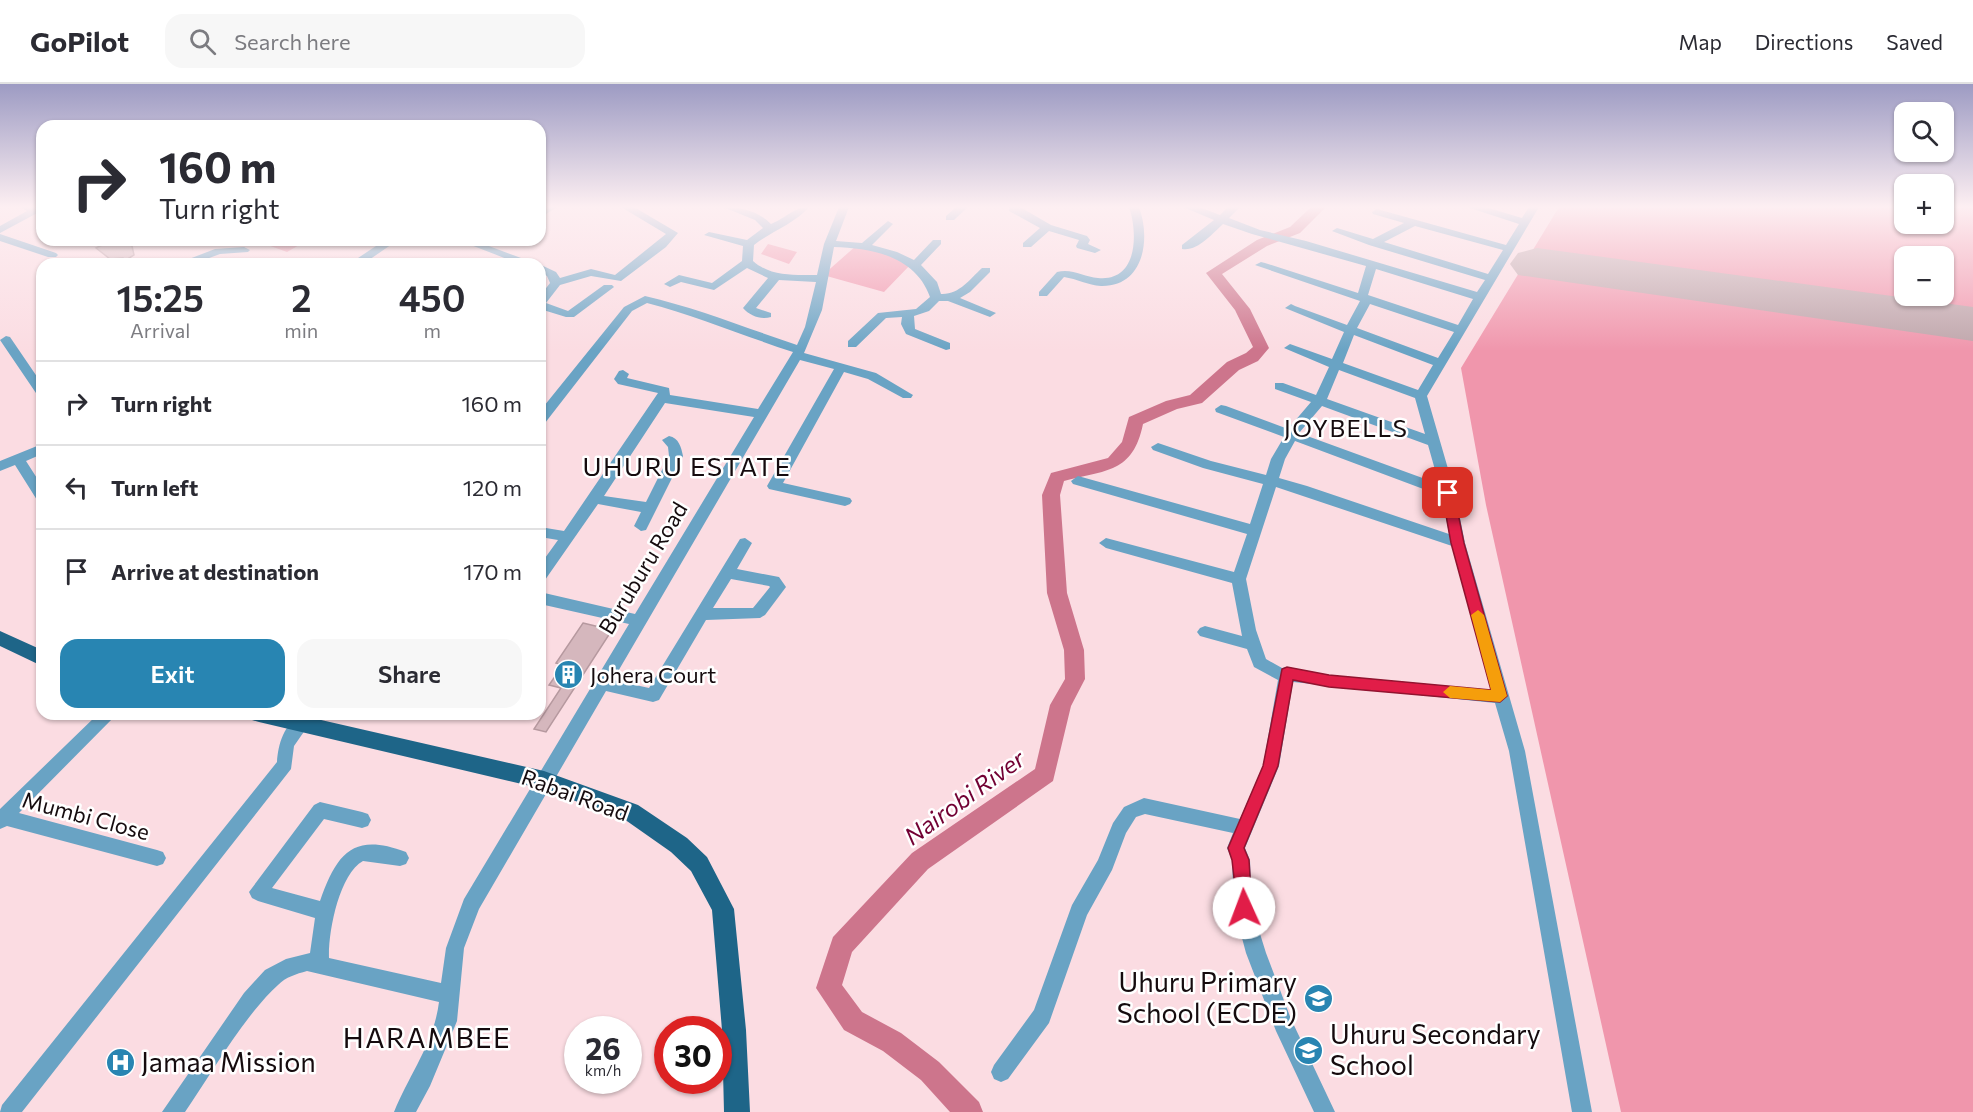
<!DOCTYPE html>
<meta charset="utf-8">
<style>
body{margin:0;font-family:Commissioner,sans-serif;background:#f7f7f7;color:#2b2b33;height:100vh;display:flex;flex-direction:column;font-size:22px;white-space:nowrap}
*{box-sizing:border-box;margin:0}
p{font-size:20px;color:#7c7c81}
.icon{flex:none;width:33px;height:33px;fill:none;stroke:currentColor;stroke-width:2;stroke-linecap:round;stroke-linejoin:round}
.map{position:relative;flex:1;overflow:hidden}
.sheet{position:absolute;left:36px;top:174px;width:510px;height:462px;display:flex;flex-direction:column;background:#fff;border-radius:18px;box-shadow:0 2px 4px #0004}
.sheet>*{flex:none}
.guide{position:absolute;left:36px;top:36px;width:510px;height:126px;border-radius:18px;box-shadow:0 2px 4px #0004;background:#fff;color:#2b2b33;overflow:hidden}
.buttons{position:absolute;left:1894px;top:18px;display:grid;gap:12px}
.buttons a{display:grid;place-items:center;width:60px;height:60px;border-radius:12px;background:#fff;box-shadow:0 2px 4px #0004;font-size:30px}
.speed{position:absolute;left:564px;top:932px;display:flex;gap:12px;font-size:30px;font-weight:700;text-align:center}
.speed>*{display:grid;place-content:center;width:78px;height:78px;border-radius:50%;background:#fff;box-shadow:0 2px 4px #0004;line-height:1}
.speed small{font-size:15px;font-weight:400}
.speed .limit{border:9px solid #d22;background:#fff;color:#111}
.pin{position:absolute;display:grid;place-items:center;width:51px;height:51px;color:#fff;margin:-26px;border-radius:12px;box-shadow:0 3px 9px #0006}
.me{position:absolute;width:66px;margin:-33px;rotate:358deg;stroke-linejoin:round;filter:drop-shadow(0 0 4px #0008)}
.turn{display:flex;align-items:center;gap:21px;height:126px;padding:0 24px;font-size:27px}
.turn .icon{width:78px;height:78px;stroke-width:2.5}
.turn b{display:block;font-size:42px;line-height:51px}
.eta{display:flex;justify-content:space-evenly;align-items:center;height:102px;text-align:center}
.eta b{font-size:36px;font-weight:600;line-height:42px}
.primary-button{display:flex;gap:12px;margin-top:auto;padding:12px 24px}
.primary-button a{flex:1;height:69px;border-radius:18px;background:#2885b2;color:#fff;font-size:24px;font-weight:600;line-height:69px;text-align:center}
.primary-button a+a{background:#f7f7f7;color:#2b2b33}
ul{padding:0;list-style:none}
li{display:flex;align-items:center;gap:18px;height:84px;padding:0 24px;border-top:2px solid #e1e1e2}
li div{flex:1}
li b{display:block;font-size:22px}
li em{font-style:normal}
header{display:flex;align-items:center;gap:36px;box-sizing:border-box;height:84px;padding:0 30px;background:#fff;border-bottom:2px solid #e1e1e2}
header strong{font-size:28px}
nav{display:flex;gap:33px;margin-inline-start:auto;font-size:21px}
.search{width:420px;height:54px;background:#f7f7f7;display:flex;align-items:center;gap:15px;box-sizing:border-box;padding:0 21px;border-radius:18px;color:#7c7c81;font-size:22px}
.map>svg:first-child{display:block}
</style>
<header>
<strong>GoPilot</strong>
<div class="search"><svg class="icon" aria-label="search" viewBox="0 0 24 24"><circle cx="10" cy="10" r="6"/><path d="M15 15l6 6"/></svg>Search here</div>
<nav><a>Map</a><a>Directions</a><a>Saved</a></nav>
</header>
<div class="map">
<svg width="1973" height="1028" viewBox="0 0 1973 1028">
<rect width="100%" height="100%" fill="#fbdce2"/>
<path fill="#f096ac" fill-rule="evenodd" d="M1559,123H1905V140H1944V123H1973V1028H1621L1486,421L1461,284ZM1905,172H1944V212H1905Z
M254,156H308L287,168Z
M768,160L797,168L789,180L761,170Z
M857,161L912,179L884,208L823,191Z"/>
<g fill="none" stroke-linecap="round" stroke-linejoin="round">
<path fill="#cd758c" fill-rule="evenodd" d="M1311,123H1326L1300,149L1267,162L1222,190L1250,225L1269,264L1258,277L1239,286L1202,319L1177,325L1143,340C1133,389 1106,386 1064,397L1060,411L1067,509L1084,566L1085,595L1071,622L1053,697L928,785L852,868L842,901L862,928L901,949L939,978L979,1018L983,1028H950L921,996L883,967L844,946L816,904L833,853L912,769L1035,685L1050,621L1065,595L1064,566L1047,509L1042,411L1051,389L1108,374L1122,358L1129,333L1166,317L1190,311L1227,278L1246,269L1253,263L1235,226L1206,189L1257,156L1290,143Z"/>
<path fill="#bea5aa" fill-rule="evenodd" d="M1537,164L1973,223V257L1518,191L1510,180L1518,169Z"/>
</g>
<path fill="#d5b7bd" stroke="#b6999f" stroke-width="1.5" d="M123,157L132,162L134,171L126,176L123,174L110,175L96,164L106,159Z
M583,539L612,546L546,648L534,645L561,604L549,601L563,581L556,579Z"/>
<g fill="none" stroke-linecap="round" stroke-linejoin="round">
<path fill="#69a3c4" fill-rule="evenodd" d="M20,123H36L41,127L0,149V142L27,127Z
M544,123H557L540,134V126Z
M621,123H634L678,149L666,163L621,197L591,192L560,201L546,219L568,227L604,201H612L614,203L574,233H566L540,225V212L550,199L547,192L540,188L539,180L556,188L560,194L591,185L615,191L666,150Z
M723,123C741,123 758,127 771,140C786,134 794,123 809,123C794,140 772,147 754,161L753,177C771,193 795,191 817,191L824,160L839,123H849L836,157L862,159L888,137L893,140L872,161L897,168L914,176L933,156H941V160L921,181L937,198L941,210C959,211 970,195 982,184H990V188L970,208L960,214L996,229L990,233L948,217H939L929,227L914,232L915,245L950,259V265L946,266L906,250L901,240L902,233L886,234L856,263H848V257L878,229L916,225L930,213C916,173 873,164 834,163L822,226L804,269L876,289L913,311L911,314H903L868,295L844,288L783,399L850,414L852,417L850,420L845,422L769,405L767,402L834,285L800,276L613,596L649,604L740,455L745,454L752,459L737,485L779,493L786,503L765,531L760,534L706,536L659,616L653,618L606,607L479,825L464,864L457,937L430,1002L416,1028H394C409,991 434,959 439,918L307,887C296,890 286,893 278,901C244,932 211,990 185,1028H162L244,909L265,886L286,875L310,869L315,834L258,817L252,814L249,808L314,721L320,718L362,728L368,730L371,736L368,742L362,744L324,735L272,804L320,817C337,769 353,748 406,768L409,774L406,780L400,782L363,777C339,790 328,849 329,874L441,899L446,864L464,815L629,540L540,520V508L635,530L754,333L665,319L604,412L646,418L669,372L668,363L662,356L669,352C679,354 681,363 683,372L646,446L641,447L634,442L641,428L598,420L545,496L540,498V481L558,456L540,453V443L564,447L658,309L618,300L614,295L619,287L623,286L629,290L627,294L669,304L670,311L758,325L793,268C744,252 696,232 647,219L632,227L545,339L540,340V327L624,223L645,212C697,224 746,244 797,261L805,243L816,198L779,196L756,224L771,229V233C761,236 750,232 743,224L768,194L747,184L714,206L681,198L670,203L664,200L679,191L712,199L742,177L743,162L704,151L709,148L747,156L763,144L755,136ZM731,495L769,502L770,503L753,524H713Z
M956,123H968L954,136H946V132Z
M1009,123H1020L1051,141L1087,152L1090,156L1088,160L1101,166L1095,169L1077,164L1076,162L1079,156L1049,147L1031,163H1023V159L1040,144L1009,127Z
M1129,123H1139C1151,155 1144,203 1101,202C1088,201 1077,195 1064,193L1047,212H1039V208L1057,188C1072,184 1084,193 1098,194C1138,198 1138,149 1129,123Z
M1183,123H1199L1220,131L1228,123H1240L1229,134L1260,146L1306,157L1477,208L1485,196L1369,161L1332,147L1337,144L1373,155L1404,139L1373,130L1372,128L1377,125L1506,161L1519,140L1467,123H1485L1522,134L1529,123H1539L1427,312L1455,409L1465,459L1525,667L1592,1028H1572L1509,667L1495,619L1293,598L1279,682L1245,764L1250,776L1252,824L1266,869L1291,935L1335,1028H1314L1276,947L1246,869L1234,824L1232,776L1227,764L1233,749L1145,730L1136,733L1126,749L1112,786L1087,831L1049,939L1008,995L1001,998L994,995L991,988L994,981L1034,926L1072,821L1098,776L1113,739L1124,723L1144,714L1240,735L1263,682L1278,596L1254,583L1247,565L1200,552L1197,548L1200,544L1205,542L1242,552L1232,499L1106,464L1099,459L1106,454L1234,488L1247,450L1073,400L1071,397L1078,392L1250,440L1263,400L1203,384L1153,366L1151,363L1158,359L1211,377L1266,391L1271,375L1284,353L1216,328L1215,325L1221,321L1226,322L1288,345L1311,318L1275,305V299H1283L1316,311L1329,283L1284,264L1290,260L1332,275L1344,248L1285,224L1291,220L1295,222L1347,241L1360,217L1255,181L1261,178L1265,179L1358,209L1366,182L1252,150L1223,140C1213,149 1197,168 1182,165V161L1214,136ZM1415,142L1503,166L1488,190L1384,158ZM1376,185L1473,215L1458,241L1368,211ZM1370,220L1454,248L1438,274L1357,244ZM1354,251L1433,281L1418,306L1343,279ZM1339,286L1415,314L1425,350L1327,315ZM1322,322L1428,361L1439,400L1299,349ZM1295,357L1442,412L1449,450L1307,402L1279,394L1285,375ZM1276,403L1452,462L1492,606L1329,591L1287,583L1282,584L1266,575L1256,546L1246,495Z
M0,150L56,169L58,171L56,173H48L0,157Z
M385,156H398L363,180H349Z
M458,156H473L537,180H520Z
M244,163L250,166L248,168L220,170L193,180H176L215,165Z
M6,252L10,253L42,300V313L38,312L0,256Z
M42,360V370L26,377L42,402V418L37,416L15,381L0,387V377Z
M98,630H117L19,729L157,766L163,768L166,774L163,780L157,782L7,742L0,745V725Z
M302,632L308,634L310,639L294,662L291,685L22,1028H0L2,1021L277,678C278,661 284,638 302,632Z"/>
<path fill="#1e6588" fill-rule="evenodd" d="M0,547L42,566V582L0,562Z
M249,630H295L544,687L638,721L687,754L707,773L734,825L746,946L750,1028H724L722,946L712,826L691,787L671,768L624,735L543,705L259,638L252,636Z"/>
</g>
<linearGradient id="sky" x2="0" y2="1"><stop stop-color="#9d9bc3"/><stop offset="0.46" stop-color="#fdeff2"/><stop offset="1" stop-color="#fdeff2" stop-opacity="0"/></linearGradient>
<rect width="1973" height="267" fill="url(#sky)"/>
<path fill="#e11d48" stroke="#92132f" stroke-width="1.5" d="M1448,405L1454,409L1464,459L1507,612L1500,618L1329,603L1293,596L1278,682L1244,764L1249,776L1252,824L1249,830L1244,832L1238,830L1232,776L1228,764L1263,682L1282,585L1287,583L1329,591L1491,606L1451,459L1442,409Z"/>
<path fill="#f59e0b" d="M1478,526L1484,531L1507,612L1500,618L1450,614L1443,608L1450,602L1491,606L1471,531Z"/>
<defs>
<symbol id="building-disc" viewBox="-11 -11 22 22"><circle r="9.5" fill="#2885b2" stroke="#fff"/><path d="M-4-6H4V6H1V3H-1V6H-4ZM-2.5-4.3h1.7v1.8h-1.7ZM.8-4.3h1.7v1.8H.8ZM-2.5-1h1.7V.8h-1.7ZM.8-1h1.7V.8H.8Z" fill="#fff"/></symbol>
<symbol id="school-disc" viewBox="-11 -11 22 22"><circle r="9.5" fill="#2885b2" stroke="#fff"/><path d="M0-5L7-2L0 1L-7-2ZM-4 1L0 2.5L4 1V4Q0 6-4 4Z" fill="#fff"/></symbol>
<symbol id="hospital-disc" viewBox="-11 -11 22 22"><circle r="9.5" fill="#2885b2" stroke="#fff"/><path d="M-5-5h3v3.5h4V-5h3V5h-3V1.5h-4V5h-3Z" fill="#fff"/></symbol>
</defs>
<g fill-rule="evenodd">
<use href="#building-disc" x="552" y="574" width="33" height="33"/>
<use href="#school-disc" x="1302" y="898" width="33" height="33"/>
<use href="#school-disc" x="1292" y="950" width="33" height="33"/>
<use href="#hospital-disc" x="104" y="962" width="33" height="33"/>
</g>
<g text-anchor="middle" stroke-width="5" stroke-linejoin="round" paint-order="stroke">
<g font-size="22" fill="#150b0e" stroke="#fff">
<text transform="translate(643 484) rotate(-59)" y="8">Buruburu Road</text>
<text transform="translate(575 711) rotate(20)" y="8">Rabai Road</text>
<text transform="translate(86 732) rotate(15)" y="8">Mumbi Close</text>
</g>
<g font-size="22" fill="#150b0e" stroke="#fff" text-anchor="start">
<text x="590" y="599">Johera Court</text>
</g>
<g font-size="24" letter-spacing="1.5" fill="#150b0e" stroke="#fff">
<text x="1346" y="353">JOYBELLS</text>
</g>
<g font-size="24" font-style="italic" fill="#720033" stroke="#fff">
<text transform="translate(965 714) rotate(-36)" y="8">Nairobi River</text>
</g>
<g font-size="26" letter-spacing="1.5" fill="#150b0e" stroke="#fff">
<text x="687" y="392">UHURU ESTATE</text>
</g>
<g font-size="27" fill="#150b0e" stroke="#fff" text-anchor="start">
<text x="1297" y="908" text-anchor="end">Uhuru Primary<tspan x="1297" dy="31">School (ECDE)</tspan></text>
<text x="1330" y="960">Uhuru Secondary<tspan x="1330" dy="31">School</tspan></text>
<text x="141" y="988">Jamaa Mission</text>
</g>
<g font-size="28" letter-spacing="1.5" fill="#150b0e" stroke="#fff">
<text x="427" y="964">HARAMBEE</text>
</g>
</g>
</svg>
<div class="buttons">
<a><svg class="icon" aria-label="search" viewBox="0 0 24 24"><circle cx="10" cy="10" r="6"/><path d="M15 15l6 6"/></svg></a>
<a>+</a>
<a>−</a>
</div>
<div class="speed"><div>26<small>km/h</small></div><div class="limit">30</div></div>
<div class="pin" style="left:1448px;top:409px;background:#d93025"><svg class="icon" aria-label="arrive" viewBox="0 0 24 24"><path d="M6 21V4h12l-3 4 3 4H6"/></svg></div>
<svg class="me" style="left:1244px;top:824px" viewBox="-20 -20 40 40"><circle r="19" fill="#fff"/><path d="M0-13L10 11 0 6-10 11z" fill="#e11d48"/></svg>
<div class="guide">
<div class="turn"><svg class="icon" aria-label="right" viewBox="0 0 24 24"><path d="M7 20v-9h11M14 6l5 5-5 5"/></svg><div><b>160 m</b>Turn right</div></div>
</div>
<section class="sheet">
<div class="eta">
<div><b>15:25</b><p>Arrival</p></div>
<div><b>2</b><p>min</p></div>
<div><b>450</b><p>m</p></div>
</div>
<ul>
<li><svg class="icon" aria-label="right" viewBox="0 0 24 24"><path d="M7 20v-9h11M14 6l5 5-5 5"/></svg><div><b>Turn right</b></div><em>160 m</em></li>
<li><svg class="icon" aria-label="left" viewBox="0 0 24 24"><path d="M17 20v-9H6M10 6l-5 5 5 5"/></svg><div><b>Turn left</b></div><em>120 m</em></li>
<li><svg class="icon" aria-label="arrive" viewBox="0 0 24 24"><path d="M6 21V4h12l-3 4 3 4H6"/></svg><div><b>Arrive at destination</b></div><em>170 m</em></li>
</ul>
<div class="primary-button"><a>Exit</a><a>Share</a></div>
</section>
</div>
